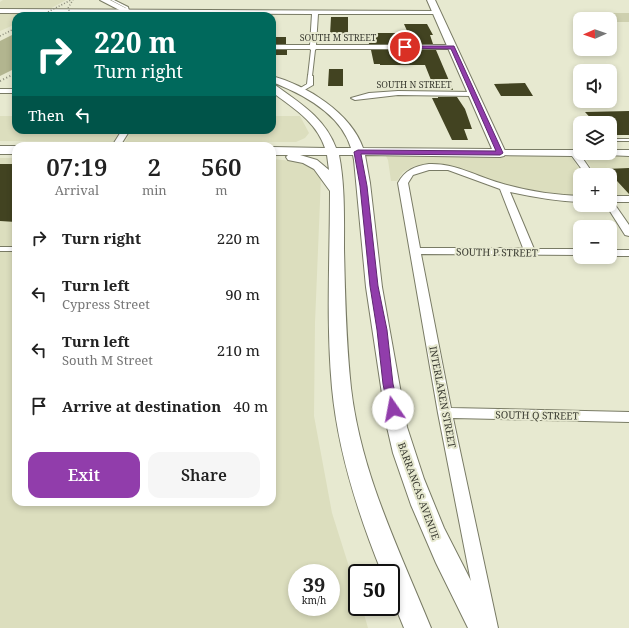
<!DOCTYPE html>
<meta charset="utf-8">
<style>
body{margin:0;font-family:"Noto Serif",serif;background:#f6f6f6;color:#222;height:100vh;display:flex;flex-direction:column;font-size:15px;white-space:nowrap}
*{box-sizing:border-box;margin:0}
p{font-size:13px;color:#767676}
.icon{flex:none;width:22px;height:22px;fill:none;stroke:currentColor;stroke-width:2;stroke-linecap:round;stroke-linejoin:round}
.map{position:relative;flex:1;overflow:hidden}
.panel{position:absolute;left:12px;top:142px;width:264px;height:364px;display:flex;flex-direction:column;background:#fff;border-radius:12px;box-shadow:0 2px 6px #0003}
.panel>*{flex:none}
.guide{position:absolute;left:12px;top:12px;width:264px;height:122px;border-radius:12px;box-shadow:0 2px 6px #0003;background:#00695c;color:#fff;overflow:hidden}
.needle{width:26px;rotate:268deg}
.tools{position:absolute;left:573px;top:12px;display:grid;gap:8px}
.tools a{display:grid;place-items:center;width:44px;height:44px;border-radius:8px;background:#fff;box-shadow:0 2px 6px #0003;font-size:20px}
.speed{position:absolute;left:288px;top:564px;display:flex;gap:8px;font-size:20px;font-weight:700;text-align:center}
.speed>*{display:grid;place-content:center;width:52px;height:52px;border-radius:50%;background:#fff;box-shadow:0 2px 6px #0003;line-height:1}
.speed small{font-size:10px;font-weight:400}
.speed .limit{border:2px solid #111;border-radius:6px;background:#fff;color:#111}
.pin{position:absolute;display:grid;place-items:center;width:34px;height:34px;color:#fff;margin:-17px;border:2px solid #fff;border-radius:50%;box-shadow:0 1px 4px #0007}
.me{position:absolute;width:44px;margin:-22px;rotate:348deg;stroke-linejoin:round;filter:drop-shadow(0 0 3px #0008)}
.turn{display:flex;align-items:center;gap:14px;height:84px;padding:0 16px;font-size:18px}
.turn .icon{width:52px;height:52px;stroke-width:2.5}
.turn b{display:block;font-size:28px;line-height:34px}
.then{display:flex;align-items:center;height:38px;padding:0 16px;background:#0003;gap:8px;font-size:15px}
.eta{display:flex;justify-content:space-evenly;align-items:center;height:68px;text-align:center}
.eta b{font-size:24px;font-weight:600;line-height:28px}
.action{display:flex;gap:8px;margin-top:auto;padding:8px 16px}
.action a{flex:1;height:46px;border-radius:12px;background:#913dab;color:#fff;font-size:16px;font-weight:600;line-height:46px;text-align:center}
.action a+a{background:#f6f6f6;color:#222}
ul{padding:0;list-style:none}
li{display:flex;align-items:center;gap:12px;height:56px;padding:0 16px}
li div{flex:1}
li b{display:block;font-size:15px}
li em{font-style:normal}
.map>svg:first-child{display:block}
</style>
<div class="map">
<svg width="629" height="628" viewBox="0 0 629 628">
<rect width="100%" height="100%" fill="#e7e9d0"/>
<path fill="#dcdebe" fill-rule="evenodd" d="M3,0H66L46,11L0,10V2Z
M0,12H42L33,16H16V24L0,31Z
M0,116H16V130H120L113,142L0,141Z
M272,116H300L309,133L305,138L296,142H125L132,130H272Z
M385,154L570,155L583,175H580V196L556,194L510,186L453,167L441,165L414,166L403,172L397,181H391L388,160Z
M583,155H629V197L611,196L610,194V175H596Z
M0,158H16V502H272V159L293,161L308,166L318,172L321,177L315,323L314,416L332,513L357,592V607H362L368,628H0ZM297,573H331V607H297Z"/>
<path fill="#ced0af" d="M597,13H629V22H610V19H605Z"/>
<path fill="#b2b58f" d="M16,33V68L0,76V41Z"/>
<path fill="#424321" d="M331,17H348V36L330,35Z
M404,24H427L433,35H430L433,44H369L367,33H408Z
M272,37H286V44H272Z
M272,50H287V55H272Z
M371,50H436L453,90H435L425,65H380V64H374Z
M329,69H343V86H328Z
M525,83L533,96H501L494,84Z
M438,97H457L465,109L472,129H464L468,140H452L432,98H438Z
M629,111V135H610V123H595L585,112Z
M0,164H16V222L0,221Z
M629,168V194L606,169Z"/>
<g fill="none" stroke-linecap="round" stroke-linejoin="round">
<defs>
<path id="lane" d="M111,0H114L128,7L129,11L127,12L126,8Z
M313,49L315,50L312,76L310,77L308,76L311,50Z
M610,139H629V141H610Z
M0,247H16V251H0Z"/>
<path id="street" d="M0,9L437,11L439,12V14H318L316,45H452L455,47L452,49H316L313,52L310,49H272V45H310L312,14L0,13Z
M308,75L313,76V85L301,92H297V90L307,84Z
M0,89H16V93H0Z
M398,91L473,92L477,94L473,96L398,95L355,100L351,98L369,93Z
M122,130H130L120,146H112Z
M500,150H580V153H597L593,156H581L594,175H586L572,156L497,155L496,153Z
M610,150H629V156L607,155L606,153H610Z
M429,164C455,163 476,176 500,183C526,191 553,195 580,196V202C556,201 533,197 510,192L534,249H580V255L421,254L451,408L629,412V422L453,418L498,628H480L438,413L398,183C405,170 415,166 429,164ZM429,170H448L500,189L523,248H420L408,183L413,175Z
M610,196H629V202H613L629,225V236L625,235L606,205H610Z
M610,250H629V256H610Z"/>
<path id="secondary" d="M100,0H110L141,16H131Z
M427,0H435L506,153L504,156L500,157L365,155L370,183L382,287L407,427L424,479L444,528L495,628H468L436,563L411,505L393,453L387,427L366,287L354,160L353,155H339C345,185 344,218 344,249C345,295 346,342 351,388C361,474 399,549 431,628H404L391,596V573H382C358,514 338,452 332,388C326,323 330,257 330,191L314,169L303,163L288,160L286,157L288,155H272V147L325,148C316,121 293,108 272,92V84L275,85C300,103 325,118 336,148H351C341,114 303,94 272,82V76C306,85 351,113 363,148L492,149ZM300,155H327L329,170L317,160Z
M0,146H16V154H0Z"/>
</defs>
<use href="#lane" stroke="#797b65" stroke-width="2"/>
<use href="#street" stroke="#797b65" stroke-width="2"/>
<use href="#secondary" stroke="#797b65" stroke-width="2"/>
<use href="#lane" fill="#fff" fill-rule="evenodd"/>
<use href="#street" fill="#fff" fill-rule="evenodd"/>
<use href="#secondary" fill="#fff" fill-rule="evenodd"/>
<path stroke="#8c8d7c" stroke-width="1.5" stroke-dasharray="1 2" stroke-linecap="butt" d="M40,16L71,0
M72,16L68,8L73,0
M0,36L16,28"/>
<path stroke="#8c8d7c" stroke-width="2" stroke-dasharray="1 2.5" stroke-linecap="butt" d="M0,81L16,73"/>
</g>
<path fill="#913dab" stroke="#5e286f" d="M405,46H454L503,153L500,155L361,154L367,186L378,286L387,330L393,384L399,409L397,412H390L388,409L383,384L377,330L370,286L360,186L354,152L358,150L496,151L451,49L404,48Z"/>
<g text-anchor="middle" stroke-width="4" stroke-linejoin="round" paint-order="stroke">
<g font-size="9" fill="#3b3c32" stroke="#e7e9d0">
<text x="338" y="41">SOUTH M STREET</text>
<text x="414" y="88">SOUTH N STREET</text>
</g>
<g font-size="10" fill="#3b3c32" stroke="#e7e9d0">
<text transform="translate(497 252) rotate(1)" y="4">SOUTH P STREET</text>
<text transform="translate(443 397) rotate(79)" y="4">INTERLAKEN STREET</text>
<text transform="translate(537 415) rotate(1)" y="4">SOUTH Q STREET</text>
<text transform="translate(419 491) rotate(70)" y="4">BARRANCAS AVENUE</text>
</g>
</g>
</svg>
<div class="tools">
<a><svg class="needle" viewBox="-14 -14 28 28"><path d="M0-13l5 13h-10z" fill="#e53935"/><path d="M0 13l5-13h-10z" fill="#767676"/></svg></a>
<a><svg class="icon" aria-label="sound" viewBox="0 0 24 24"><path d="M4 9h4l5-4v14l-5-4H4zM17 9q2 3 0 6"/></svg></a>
<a><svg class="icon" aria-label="layers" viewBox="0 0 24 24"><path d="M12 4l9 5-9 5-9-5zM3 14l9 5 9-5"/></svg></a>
<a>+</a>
<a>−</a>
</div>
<div class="speed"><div>39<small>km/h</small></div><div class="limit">50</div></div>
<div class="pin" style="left:405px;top:47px;background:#d93025"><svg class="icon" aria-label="arrive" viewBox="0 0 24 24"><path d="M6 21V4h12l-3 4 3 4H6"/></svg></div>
<svg class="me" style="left:393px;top:409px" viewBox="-20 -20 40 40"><circle r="19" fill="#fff"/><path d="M0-13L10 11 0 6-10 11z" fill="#913dab"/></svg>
<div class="guide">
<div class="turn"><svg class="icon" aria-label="right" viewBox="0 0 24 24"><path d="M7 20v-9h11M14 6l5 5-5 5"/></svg><div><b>220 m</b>Turn right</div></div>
<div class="then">Then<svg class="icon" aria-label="left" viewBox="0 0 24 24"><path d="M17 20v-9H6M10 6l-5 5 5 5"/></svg></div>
</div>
<section class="panel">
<div class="eta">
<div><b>07:19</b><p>Arrival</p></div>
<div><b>2</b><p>min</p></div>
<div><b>560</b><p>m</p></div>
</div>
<ul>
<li><svg class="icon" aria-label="right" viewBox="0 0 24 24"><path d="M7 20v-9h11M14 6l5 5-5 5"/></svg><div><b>Turn right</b></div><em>220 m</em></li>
<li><svg class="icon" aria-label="left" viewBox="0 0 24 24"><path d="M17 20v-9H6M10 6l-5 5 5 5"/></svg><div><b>Turn left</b><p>Cypress Street</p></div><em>90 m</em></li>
<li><svg class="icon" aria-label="left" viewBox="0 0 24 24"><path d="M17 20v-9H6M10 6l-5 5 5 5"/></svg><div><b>Turn left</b><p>South M Street</p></div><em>210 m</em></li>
<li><svg class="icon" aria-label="arrive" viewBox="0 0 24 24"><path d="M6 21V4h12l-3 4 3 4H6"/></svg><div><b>Arrive at destination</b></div><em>40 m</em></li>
</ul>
<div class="action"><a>Exit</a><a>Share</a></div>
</section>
</div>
